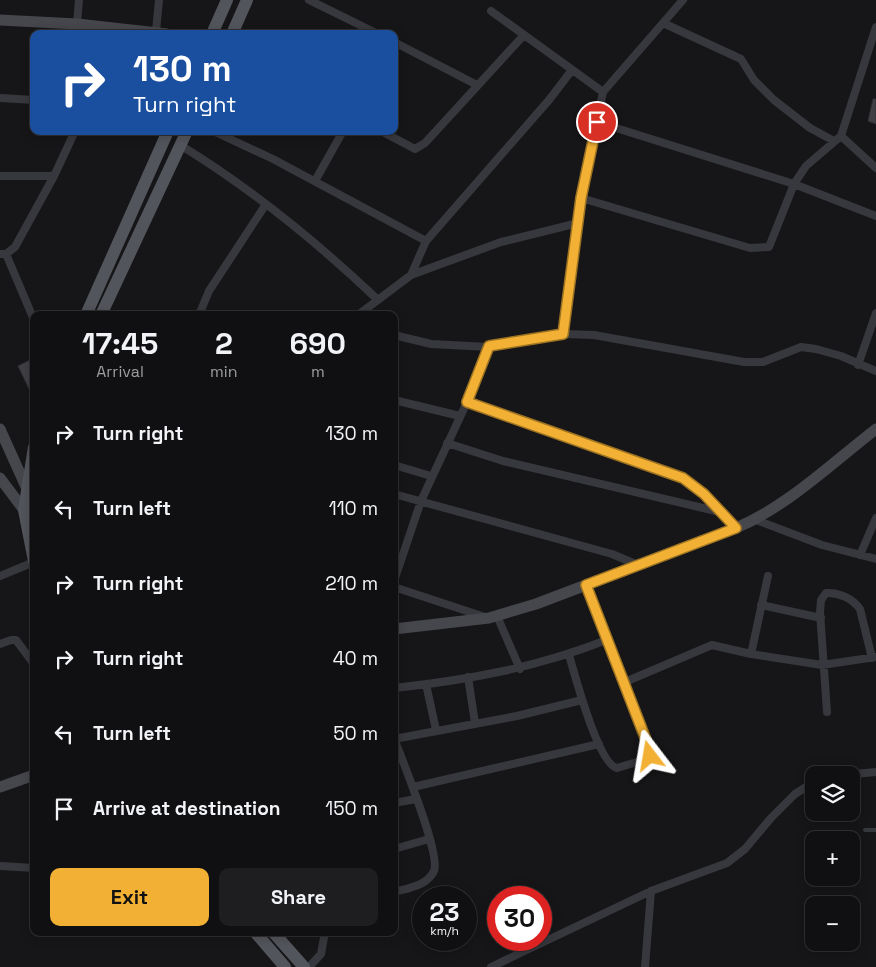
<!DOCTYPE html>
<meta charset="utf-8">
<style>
body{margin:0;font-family:"Space Grotesk",sans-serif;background:#1e1e20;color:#f1f3f6;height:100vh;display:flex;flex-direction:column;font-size:19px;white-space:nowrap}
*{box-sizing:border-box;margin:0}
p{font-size:16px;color:#9c9d9f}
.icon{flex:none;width:28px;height:28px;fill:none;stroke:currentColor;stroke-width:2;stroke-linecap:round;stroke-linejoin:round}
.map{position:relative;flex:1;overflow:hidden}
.panel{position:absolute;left:30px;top:311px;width:368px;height:625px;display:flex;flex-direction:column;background:#101012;border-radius:10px;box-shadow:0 2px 12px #0003,0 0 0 1px #303032}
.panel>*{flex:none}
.banner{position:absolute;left:30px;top:30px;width:368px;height:105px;border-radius:10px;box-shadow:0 2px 12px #0003,0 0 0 1px #303032;background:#1a4fa0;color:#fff;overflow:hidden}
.controls{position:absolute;left:805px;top:766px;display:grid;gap:10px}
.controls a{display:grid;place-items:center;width:55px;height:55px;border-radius:10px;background:#101012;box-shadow:0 2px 12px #0003,0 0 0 1px #303032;font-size:25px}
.speed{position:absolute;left:412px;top:886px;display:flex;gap:10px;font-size:25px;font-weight:700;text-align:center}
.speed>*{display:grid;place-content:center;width:65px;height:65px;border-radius:50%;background:#101012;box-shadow:0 2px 12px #0003,0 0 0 1px #303032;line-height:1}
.speed small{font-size:12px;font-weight:400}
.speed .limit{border:8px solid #d22;background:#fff;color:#111}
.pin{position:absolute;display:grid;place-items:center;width:42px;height:42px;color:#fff;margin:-21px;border:2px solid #fff;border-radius:50%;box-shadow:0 1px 5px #0007}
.me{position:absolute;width:55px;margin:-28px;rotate:346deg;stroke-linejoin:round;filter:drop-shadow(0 0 4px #0008)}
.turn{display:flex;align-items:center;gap:18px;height:105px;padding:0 20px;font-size:22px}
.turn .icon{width:65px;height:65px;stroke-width:2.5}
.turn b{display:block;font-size:35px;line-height:42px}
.eta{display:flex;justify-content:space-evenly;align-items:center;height:85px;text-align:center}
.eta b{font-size:30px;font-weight:700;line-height:35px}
.button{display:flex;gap:10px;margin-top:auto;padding:10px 20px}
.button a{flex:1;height:58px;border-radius:10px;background:#f2b134;color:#111;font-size:20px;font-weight:700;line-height:58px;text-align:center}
.button a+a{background:#1e1e20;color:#f1f3f6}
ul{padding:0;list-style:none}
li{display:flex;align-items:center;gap:15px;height:75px;padding:0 20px}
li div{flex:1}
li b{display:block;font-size:19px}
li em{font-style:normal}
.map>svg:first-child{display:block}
</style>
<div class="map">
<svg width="876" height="967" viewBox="0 0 876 967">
<rect width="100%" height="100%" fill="#161618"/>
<path fill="#404145" stroke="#303034" d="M873,99H876V124L868,121Z
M34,358V391L31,393L18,366Z"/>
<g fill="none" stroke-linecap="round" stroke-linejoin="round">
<path stroke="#37383d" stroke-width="4" d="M34,395L31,399L34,409
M865,830H876"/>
<path stroke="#37383d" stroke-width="8" d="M309,0L378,34
M491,11L603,92
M663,23L741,59L754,80L774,100L810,128L834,141
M77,24L79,0
M156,31L159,0
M394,42L477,85
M0,98L34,100
M597,122L794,184L876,216
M213,131L273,159L426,241
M381,131L415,149L425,143L524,35
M841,136L876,168
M180,145C252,189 317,242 378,300
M0,176H54
M315,181L343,131
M581,198L750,248L769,247L794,184L806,166L841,136L876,27
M0,254H6L15,247L54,176L75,131
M6,254L34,320
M411,275L426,241L549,100L572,70
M199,315L209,291L266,204
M358,315L411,275L501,242L578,223
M563,334L581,198L603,92L683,0
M394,335L431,344L489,347L563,334L594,335L744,362H763L801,347L816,349L841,356L876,371
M858,365L876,313
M394,400L460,416
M467,402L683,478L705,494L736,528
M447,443L503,461L720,512
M394,465L431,476
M394,494L612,554L638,565
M756,520L822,545L876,559
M860,555L876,518
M0,576L34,562
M394,581L421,501L467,402L489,347
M394,587L485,617
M761,605L821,618
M497,616L520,669
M0,644L11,640H16L34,664
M751,654L768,576
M569,655C575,675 598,764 617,768L647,759L650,753L648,745L586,585
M468,677L475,723
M625,682L712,645L751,654L822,665L876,657
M426,684L436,730
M394,688C469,680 539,667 609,639
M827,712L820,612L821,600L826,593C839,592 853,599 860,609L872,658
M394,738C402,760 441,854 434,871C427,886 408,888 394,892
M394,739L517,716L582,700
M844,775L876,772
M413,787L599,744
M394,803L416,799
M394,849L429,839
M0,866L34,868
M309,967L321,954L325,932
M491,967L651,891L727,863L745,849L771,818L795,794L814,782
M645,967L651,891"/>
<path stroke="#45474d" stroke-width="11" d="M0,20L77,24L167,34
M0,429L27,489L34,494
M0,478L24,510L34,516
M394,629L489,618L536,604L736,528C788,506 832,463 876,429
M0,787L34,775"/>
<path stroke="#53555c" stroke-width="12" d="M212,34L227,0
M232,34L247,0
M86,315L168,131
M101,315L187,131
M34,447L24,510L34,561
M255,932L285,967
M273,932L304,967"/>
</g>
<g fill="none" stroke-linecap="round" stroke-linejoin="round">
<defs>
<path id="route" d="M597,122L581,198L563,334L489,346L467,402L683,478L704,494L736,528L586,585L648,745L650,756"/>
</defs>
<use href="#route" stroke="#9d7322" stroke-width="12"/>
<use href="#route" stroke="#f2b134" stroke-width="9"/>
</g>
</svg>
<div class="controls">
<a><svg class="icon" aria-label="layers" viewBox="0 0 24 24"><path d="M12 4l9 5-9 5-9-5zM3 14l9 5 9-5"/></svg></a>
<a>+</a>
<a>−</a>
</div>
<div class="speed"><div>23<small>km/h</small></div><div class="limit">30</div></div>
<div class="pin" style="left:597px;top:122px;background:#d93025"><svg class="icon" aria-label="arrive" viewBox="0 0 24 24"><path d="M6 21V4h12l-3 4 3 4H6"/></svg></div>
<svg class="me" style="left:650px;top:756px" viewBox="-20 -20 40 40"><path d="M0-17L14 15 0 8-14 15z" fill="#f2b134" stroke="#fff" stroke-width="4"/></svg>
<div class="banner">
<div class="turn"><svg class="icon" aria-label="right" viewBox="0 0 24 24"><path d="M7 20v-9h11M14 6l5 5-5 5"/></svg><div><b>130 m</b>Turn right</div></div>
</div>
<section class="panel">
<div class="eta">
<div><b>17:45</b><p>Arrival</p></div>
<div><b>2</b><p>min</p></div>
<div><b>690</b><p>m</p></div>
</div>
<ul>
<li><svg class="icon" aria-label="right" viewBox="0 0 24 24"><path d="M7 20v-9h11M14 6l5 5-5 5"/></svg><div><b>Turn right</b></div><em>130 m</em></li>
<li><svg class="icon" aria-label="left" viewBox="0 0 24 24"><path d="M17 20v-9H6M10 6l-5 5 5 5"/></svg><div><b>Turn left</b></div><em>110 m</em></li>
<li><svg class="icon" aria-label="right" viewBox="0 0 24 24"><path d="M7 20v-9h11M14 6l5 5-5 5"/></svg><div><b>Turn right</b></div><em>210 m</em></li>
<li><svg class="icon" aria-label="right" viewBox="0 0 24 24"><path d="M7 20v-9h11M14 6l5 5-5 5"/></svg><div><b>Turn right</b></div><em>40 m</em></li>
<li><svg class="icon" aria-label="left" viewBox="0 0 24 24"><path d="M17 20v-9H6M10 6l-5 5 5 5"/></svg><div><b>Turn left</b></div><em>50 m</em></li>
<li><svg class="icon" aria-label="arrive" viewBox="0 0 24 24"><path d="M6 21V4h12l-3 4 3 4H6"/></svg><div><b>Arrive at destination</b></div><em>150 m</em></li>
</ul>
<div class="button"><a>Exit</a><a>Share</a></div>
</section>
</div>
